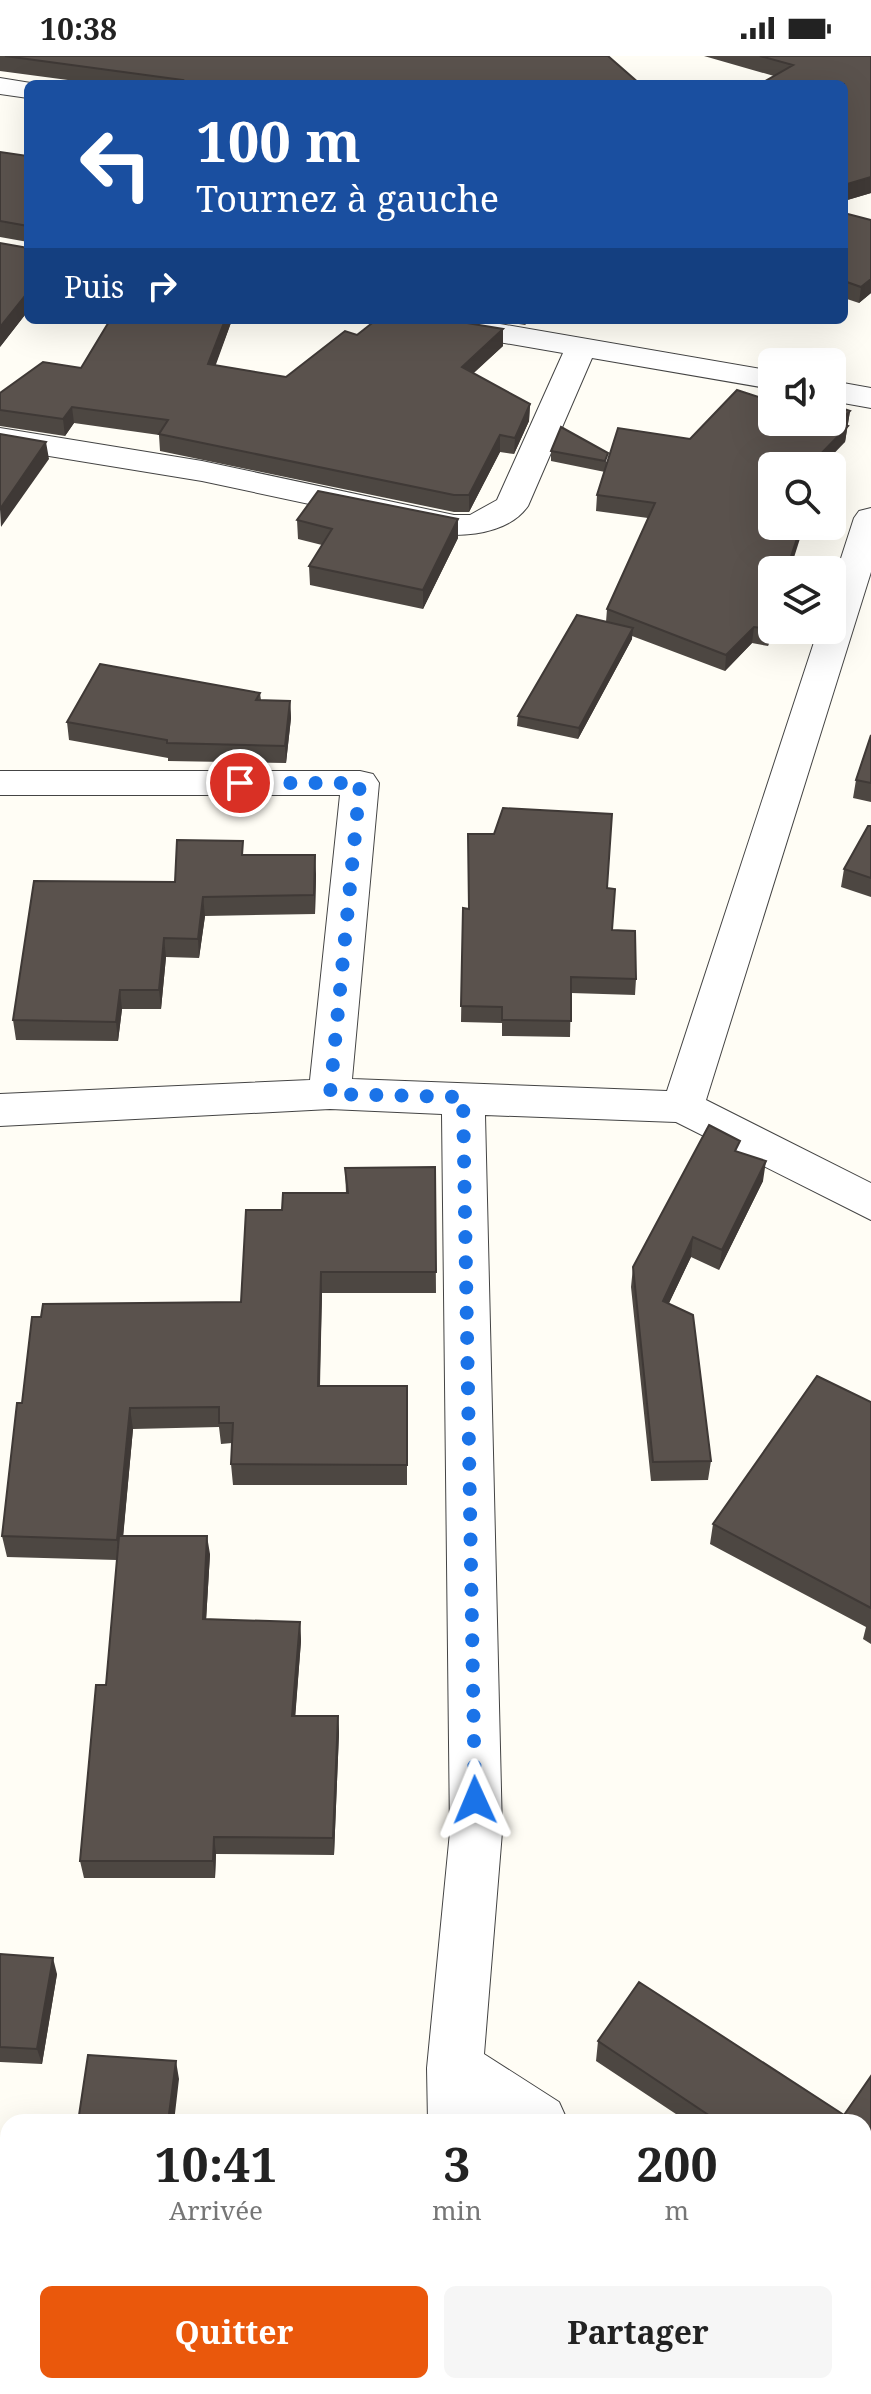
<!DOCTYPE html>
<html lang="fr">
<meta charset="utf-8">
<style>
body{margin:0;font-family:"Noto Serif",serif;background:#f6f6f6;color:#222;height:100vh;display:flex;flex-direction:column;font-size:30px;white-space:nowrap}
*{box-sizing:border-box;margin:0}
p{font-size:26px;color:#767676}
.icon{flex:none;width:44px;height:44px;fill:none;stroke:currentColor;stroke-width:2;stroke-linecap:round;stroke-linejoin:round}
.map{position:relative;flex:1;overflow:hidden}
.sheet{position:absolute;left:0px;top:2058px;width:872px;height:280px;display:flex;flex-direction:column;background:#fff;border-radius:24px 24px 0 0;box-shadow:0 8px 32px #0002}
.sheet>*{flex:none}
.hud{position:absolute;left:24px;top:24px;width:824px;height:244px;border-radius:12px;box-shadow:0 8px 32px #0002;background:#1a4fa0;color:#fff;overflow:hidden}
.buttons{position:absolute;left:758px;top:292px;display:grid;gap:16px}
.buttons a{display:grid;place-items:center;width:88px;height:88px;border-radius:12px;background:#fff;box-shadow:0 8px 32px #0002;font-size:40px}
.pin{position:absolute;display:grid;place-items:center;width:68px;height:68px;color:#fff;margin:-34px;border:4px solid #fff;border-radius:50%;box-shadow:0 2px 8px #0007}
.me{position:absolute;width:88px;margin:-44px;rotate:359deg;stroke-linejoin:round;filter:drop-shadow(0 0 6px #0008)}
.turn{display:flex;align-items:center;gap:28px;height:168px;padding:0 40px;font-size:36px}
.turn .icon{width:104px;height:104px;stroke-width:2.5}
.turn b{display:block;font-size:56px;line-height:68px}
.then{display:flex;align-items:center;height:76px;padding:0 40px;background:#0003;gap:16px;font-size:30px}
.eta{display:flex;justify-content:space-evenly;align-items:center;height:136px;text-align:center}
.eta b{font-size:48px;font-weight:700;line-height:56px}
.button{display:flex;gap:16px;margin-top:auto;padding:16px 40px}
.button a{flex:1;height:92px;border-radius:12px;background:#ea580c;color:#fff;font-size:32px;font-weight:700;line-height:92px;text-align:center}
.button a+a{background:#f6f6f6;color:#222}
.status{display:flex;justify-content:space-between;align-items:center;height:56px;padding:0 40px;background:#fff;direction:ltr}
.status svg{height:22px;fill:currentColor}
.map>svg:first-child{display:block}
</style>
<div class="status"><b>10:38</b><svg viewBox="0 0 49 12"><path d="M0 12V9h3v3zM5 12V6h3v6zM10 12V3h3v9zM15 12V0h3v12zM26 1h20v11H26zM47 4h2v5h-2z"/></svg></div>
<div class="map">
<svg width="871" height="2338" viewBox="0 0 871 2338">
<rect width="100%" height="100%" fill="#fffdf5"/>
<g fill="none" stroke-linecap="round" stroke-linejoin="round">
<defs>
<path id="minor" d="M0,22L37,28H28V42L0,38Z
M408,264H477L772,315V333L592,302L528,450C512,473 480,479 454,479L202,425L0,392V372L202,405L454,459H470L497,444L563,297L423,273L412,271Z
M832,325L871,332V352L832,345Z
M871,452V516L706,1044L871,1127V1164L676,1066L485,1059L502,1776L484,1998L559,2046L568,2066H428L427,2012L450,1776L442,1058L330,1053L0,1070V1038L310,1024L340,739H0V715H360L373,718L379,727L352,1023L667,1035L818,574H832V530L854,462L859,455Z
M864,2244L871,2247V2309L864,2306Z
M435,2330H497L498,2338H436Z"/>
</defs>
<use href="#minor" stroke="#444" stroke-width="2"/>
<use href="#minor" fill="#fff" fill-rule="evenodd"/>
</g>
<path fill="#4d4742" d="M0,0H608L640,28H98L0,15Z
M704,0H871V137L844,145V28L774,20Z
M0,96L28,100V255L0,291L28,192V186L0,181Z
M844,157L871,164V237L859,247L844,242Z
M232,264L215,309L286,321L357,279L503,290L473,317L530,348L529,365L514,398L500,396L469,456H454L160,395L159,379L74,367L65,380L0,370V337Z
M494,264H531L525,269Z
M765,343L850,355L845,386L772,410L790,514L768,590L752,587L725,615L632,580V583L578,683L517,670L518,660L606,566L607,553L648,462L596,455L597,439L605,416L551,405V395L608,406L690,383Z
M458,463V482L423,553L310,529L309,510L322,489L298,483L297,464Z
M260,637L261,644L290,645L291,662L286,707L168,705V702L69,684L67,666Z
M871,679V746L853,742L856,724Z
M871,770V841L841,831L844,813Z
M244,799L316,818L315,858L205,860L199,902L166,901L161,953H122L118,985L16,984L13,964L175,826Z
M607,832L612,874L636,923L635,939L571,937L570,981L502,980V967L461,966L463,852L469,853Z
M738,1096L763,1125L719,1214L691,1201L669,1247L711,1405L708,1424L651,1425L631,1231L633,1211Z
M435,1111L436,1237H322L320,1330H407V1429H233L231,1408L232,1387L221,1388L219,1371L133,1373L123,1480L210,1498L206,1564L300,1566L301,1585L295,1660H338L339,1677L334,1799L216,1798L215,1822H84L80,1805L106,1629L117,1504L7,1501L2,1480L22,1347L41,1261L241,1246L282,1154L346,1137L345,1112Z
M871,1346V1588L863,1583L866,1571L710,1488L713,1468Z
M0,1898L57,1918L42,2008L0,2006Z
M598,1985L844,2059L871,2020V2180L864,2174V2066H688L596,2005Z
M0,2210H8V2330H159V2331L0,2334Z"/>
<path fill="#3f3936" d="M871,121V137L844,145V129Z
M871,223V237L859,247L861,231Z
M28,236V255L0,291V271Z
M225,264H232L210,325L208,308Z
M503,273V290L462,328V311Z
M530,348L529,365L514,398L515,382Z
M72,351L74,367L65,380L63,363Z
M850,355L845,386L822,410H809L838,367Z
M500,379V396L469,456V439Z
M46,386L49,403L1,471L0,453Z
M458,463V482L423,553V534Z
M801,470H804L790,514H787Z
M772,568V574H774L768,590L770,573Z
M754,571L752,587L725,615L726,599Z
M633,572L632,583L578,683L579,672Z
M290,645L291,662L286,707L285,690Z
M315,799L316,818L315,858L314,839Z
M203,841L205,860L199,902L198,883Z
M164,882L166,901L161,953L159,934Z
M120,934L122,953L118,985L116,966Z
M766,1105L763,1125L719,1214L722,1194Z
M693,1181L691,1201L661,1264L663,1245Z
M321,1216L322,1237L319,1351L318,1330Z
M130,1352L133,1373L121,1504L117,1484Z
M207,1480L210,1498L205,1582L203,1563Z
M300,1566L301,1585L294,1677L292,1660Z
M338,1660L339,1677L334,1799L333,1782Z
M214,1781L216,1798L215,1822L213,1805Z
M53,1902L57,1918L42,2008L37,1993Z
M176,2005L179,2023L174,2066H168Z"/>
<path fill="#5a524d" stroke="#3f3936" stroke-width="2" d="M5,0H608L640,28H181L183,24Z
M760,0H871V121L844,129V28H760L793,9Z
M0,96L28,100V170L0,165Z
M844,157L871,164V223L861,231L844,225Z
M28,179V236L0,271V187L28,192Z
M110,264H225L208,308L286,321L345,275L357,279L376,264H449L503,273L462,311L530,348L515,382L500,379L469,439H454L159,378L168,364L72,351L63,363L0,354V337L43,306L81,312Z
M737,334L765,343L772,336V366H832V349L850,355L838,367L848,370L809,410H772V470H801L787,513L791,514H772V568L770,573L754,571L726,599L607,553L655,447L597,439L618,372L690,383Z
M561,371L608,397L605,405L551,395Z
M0,378L46,386L0,453Z
M318,435L458,463L423,534L309,510L332,473L297,464Z
M577,559L633,572L579,672L518,660Z
M100,608L260,637L256,644L290,645L285,690L167,687V684L67,666Z
M871,679V727L856,724Z
M503,752L612,758L607,832L615,833L612,874L635,875L636,923L571,921V965L502,964V951L461,950L463,852L469,853L468,778H494Z
M868,770H871V822L844,813Z
M177,784L243,785L242,799H315L314,839L203,841L198,883L164,882L159,934H120L116,966L13,964L34,825L175,826Z
M709,1069L740,1085L735,1095L766,1105L722,1194L693,1181L663,1245L693,1259L711,1405L653,1406L633,1211Z
M435,1111L436,1216H321L318,1330H407V1409L231,1408L233,1367H219V1351L130,1352L117,1484L2,1480L17,1347H22L32,1261H41L43,1248L241,1246L246,1154H282L283,1137H348L345,1112Z
M817,1320L871,1346V1552L713,1468Z
M119,1480H207L203,1563L300,1566L292,1660H338L333,1782L214,1781L213,1805H80L96,1629H106Z
M0,1898L53,1902L37,1993L0,1991Z
M639,1926L844,2059L871,2020V2157L864,2152V2066H719L598,1985Z
M88,1999L176,2005L168,2066H78Z
M0,2210H8V2319H0Z
M321,2330H422V2338H321Z"/>
<g fill="none" stroke-linecap="round" stroke-linejoin="round">
<path stroke="#1a73e8" stroke-width="14" stroke-dasharray="0 25.2" d="M240,727H360L330,1038L463,1041L475,1744"/>
</g>
</svg>
<div class="buttons">
<a><svg class="icon" aria-label="sound" viewBox="0 0 24 24"><path d="M4 9h4l5-4v14l-5-4H4zM17 9q2 3 0 6"/></svg></a>
<a><svg class="icon" aria-label="search" viewBox="0 0 24 24"><circle cx="10" cy="10" r="6"/><path d="M15 15l6 6"/></svg></a>
<a><svg class="icon" aria-label="layers" viewBox="0 0 24 24"><path d="M12 4l9 5-9 5-9-5zM3 14l9 5 9-5"/></svg></a>
</div>
<div class="pin" style="left:240px;top:727px;background:#d93025"><svg class="icon" aria-label="arrive" viewBox="0 0 24 24"><path d="M6 21V4h12l-3 4 3 4H6"/></svg></div>
<svg class="me" style="left:475px;top:1744px" viewBox="-20 -20 40 40"><path d="M0-17L14 15 0 8-14 15z" fill="#1a73e8" stroke="#fff" stroke-width="4"/></svg>
<div class="hud">
<div class="turn"><svg class="icon" aria-label="left" viewBox="0 0 24 24"><path d="M17 20v-9H6M10 6l-5 5 5 5"/></svg><div><b>100 m</b>Tournez à gauche</div></div>
<div class="then">Puis<svg class="icon" aria-label="right" viewBox="0 0 24 24"><path d="M7 20v-9h11M14 6l5 5-5 5"/></svg></div>
</div>
<section class="sheet">
<div class="eta">
<div><b>10:41</b><p>Arrivée</p></div>
<div><b>3</b><p>min</p></div>
<div><b>200</b><p>m</p></div>
</div>
<div class="button"><a>Quitter</a><a>Partager</a></div>
</section>
</div>
